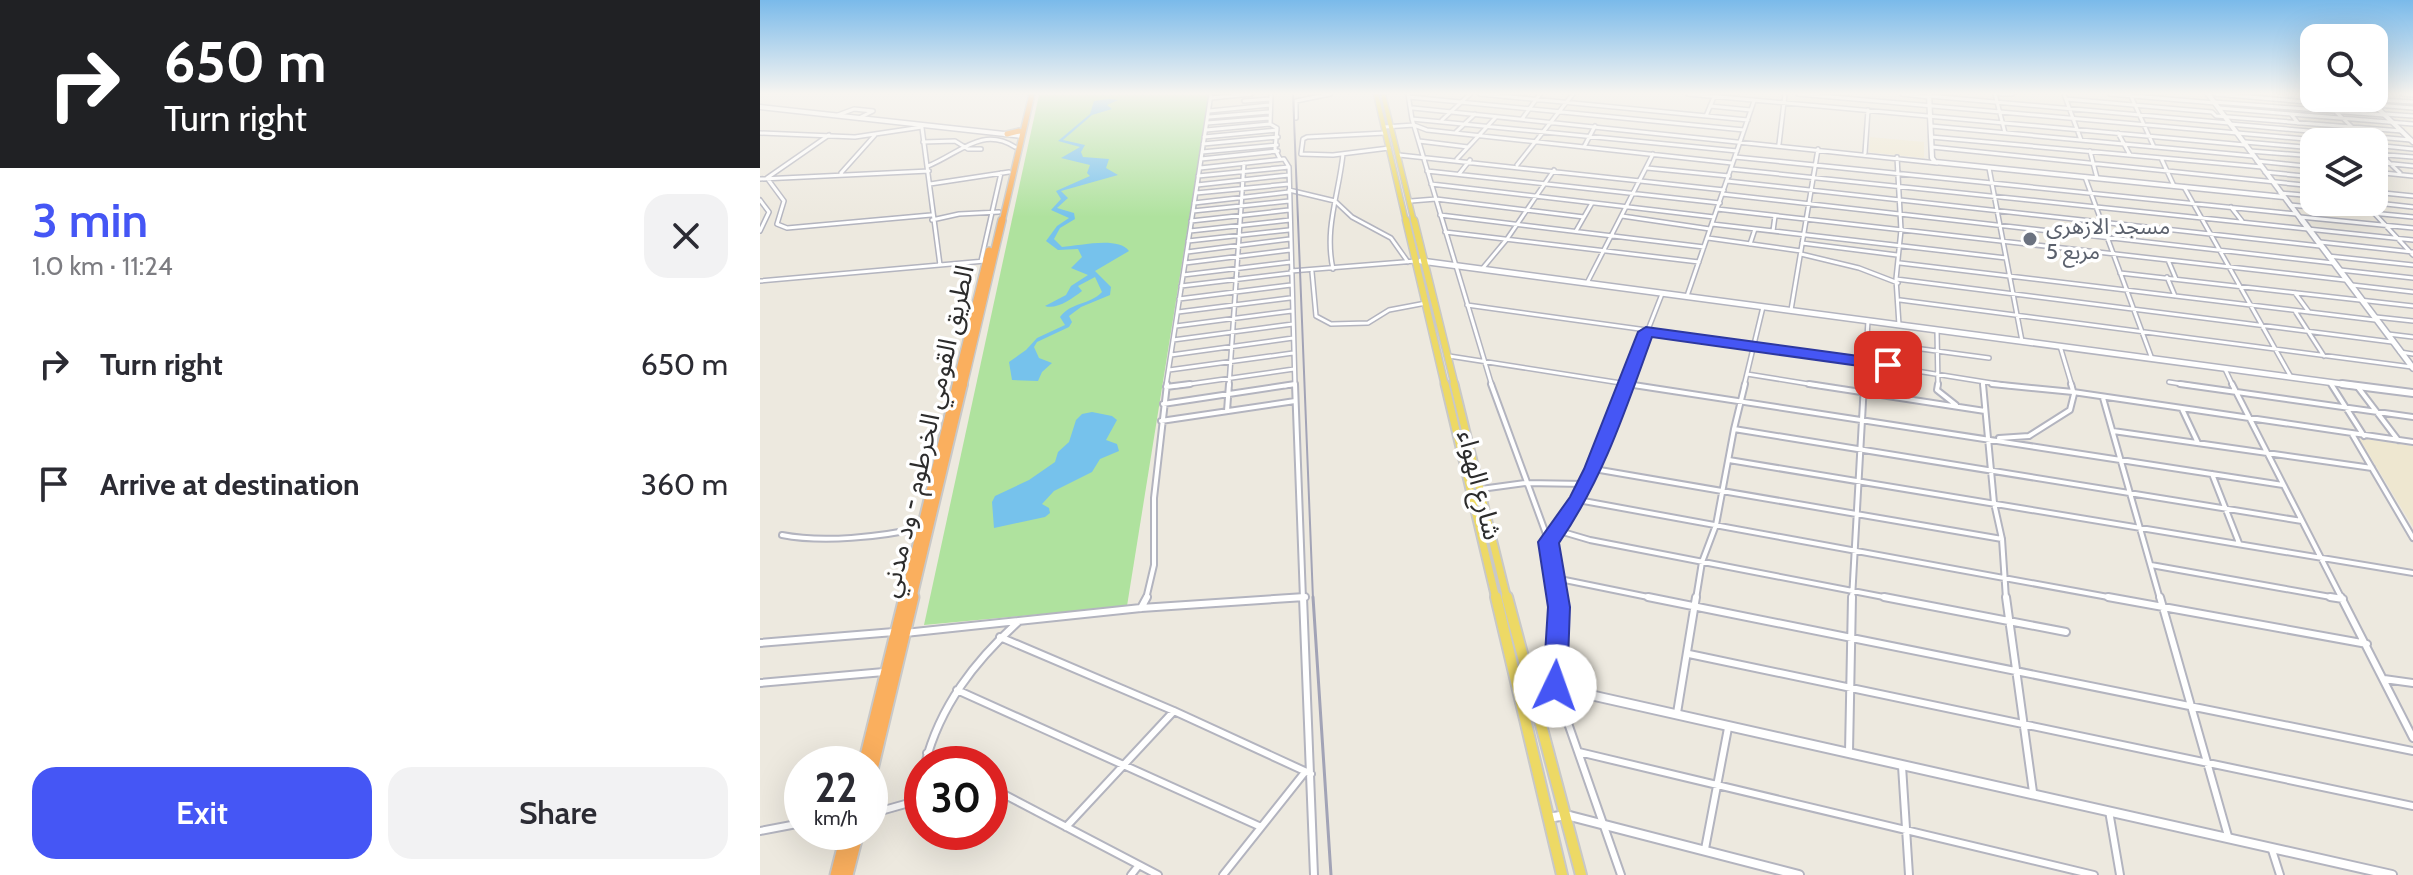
<!DOCTYPE html>
<meta charset="utf-8">
<style>
body{margin:0;font-family:Cabin,"Noto Sans Arabic",sans-serif;background:#f2f2f3;color:#2b2b33;height:100vh;display:flex;flex-direction:column;font-size:30px;white-space:nowrap}
*{box-sizing:border-box;margin:0}
p{font-size:26px;color:#7c7c81}
.icon{flex:none;width:44px;height:44px;fill:none;stroke:currentColor;stroke-width:2;stroke-linecap:round;stroke-linejoin:round}
.map{position:relative;flex:1;overflow:hidden}
.sheet{display:flex;flex-direction:column;background:#fff;width:760px}
.sheet>*{flex:none}
.hud{background:#202124;color:#fff;overflow:hidden}
.controls{position:absolute;left:1540px;top:24px;display:grid;gap:16px}
.controls a{display:grid;place-items:center;width:88px;height:88px;border-radius:16px;background:#fff;box-shadow:0 8px 32px #0002;font-size:40px}
.speed{position:absolute;left:24px;top:746px;display:flex;gap:16px;font-size:40px;font-weight:700;text-align:center}
.speed>*{display:grid;place-content:center;width:104px;height:104px;border-radius:50%;background:#fff;box-shadow:0 8px 32px #0002;line-height:1}
.speed small{font-size:20px;font-weight:400}
.speed .limit{border:12px solid #d22;background:#fff;color:#111}
.pin{position:absolute;display:grid;place-items:center;width:68px;height:68px;color:#fff;margin:-34px;border-radius:16px;box-shadow:0 4px 12px #0006}
.me{position:absolute;width:88px;margin:-44px;rotate:3deg;stroke-linejoin:round;filter:drop-shadow(0 0 6px #0008)}
.turn{display:flex;align-items:center;gap:28px;height:168px;padding:0 32px;font-size:36px}
.turn .icon{width:104px;height:104px;stroke-width:2.5}
.turn b{display:block;font-size:56px;line-height:68px}
.round{display:grid;place-items:center;flex:none;width:84px;height:84px;border-radius:24px;background:#f2f2f3}
.headline{display:flex;align-items:center;justify-content:space-between;height:136px;padding:0 32px}
h1{font-size:48px;font-weight:600;line-height:60px;color:#4556f5}
.primary-button{display:flex;gap:16px;margin-top:auto;padding:16px 32px}
.primary-button a{flex:1;height:92px;border-radius:24px;background:#4556f5;color:#fff;font-size:32px;font-weight:600;line-height:92px;text-align:center}
.primary-button a+a{background:#f2f2f3;color:#2b2b33}
ul{padding:0;list-style:none}
li{display:flex;align-items:center;gap:24px;height:120px;padding:0 32px}
li div{flex:1}
li b{display:block;font-size:30px}
li em{font-style:normal}
main{display:flex;flex:1;min-height:0}
.map>svg:first-child{display:block}
</style>
<main>
<section class="sheet">
<div class="hud">
<div class="turn"><svg class="icon" aria-label="right" viewBox="0 0 24 24"><path d="M7 20v-9h11M14 6l5 5-5 5"/></svg><div><b>650 m</b>Turn right</div></div>
</div>
<div class="headline"><div><h1>3 min</h1><p>1.0 km · 11:24</p></div><a class="round"><svg class="icon" aria-label="close" viewBox="0 0 24 24"><path d="M6 6l12 12M18 6L6 18"/></svg></a></div>
<ul>
<li><svg class="icon" aria-label="right" viewBox="0 0 24 24"><path d="M7 20v-9h11M14 6l5 5-5 5"/></svg><div><b>Turn right</b></div><em>650 m</em></li>
<li><svg class="icon" aria-label="arrive" viewBox="0 0 24 24"><path d="M6 21V4h12l-3 4 3 4H6"/></svg><div><b>Arrive at destination</b></div><em>360 m</em></li>
</ul>
<div class="primary-button"><a>Exit</a><a>Share</a></div>
</section>
<div class="map">
<svg width="1653" height="875" viewBox="0 0 1653 875">
<rect width="100%" height="100%" fill="#ede9df"/>
<path fill="#eee7d0" d="M1110,137L1164,142V158L1109,152Z
M1599,438L1653,446V527Z"/>
<path fill="#afe29e" d="M279,95H449L367,606L164,625Z"/>
<path fill="#76c2ec" d="M349,99L358,100L347,105L352,109L332,115L303,140L325,145L321,152L323,157L349,159L346,168L358,175L301,191L308,198L297,208L314,213L315,219L300,228L294,239L302,247C319,246 358,236 369,251L335,271L351,287L350,295L321,307L309,316L312,322L309,327L277,342L274,347L279,358L292,363L282,372L278,381L252,380L249,362L266,350L277,338L305,325L300,317C311,302 330,305 342,292L335,277L318,286L322,291C312,299 296,310 285,306L306,295L311,286L328,275L311,268L322,257L318,249L298,250L286,241L297,226L309,218L291,210L301,199L296,191L330,176L327,173L330,165L301,158L320,147L298,141L330,114L334,101Z
M332,412L352,416L357,420L346,440L357,444L359,451L340,459L332,472L294,491L282,504L289,508L290,513L285,517L234,528L232,502L235,496L269,480L295,462L298,452L309,442L316,420L322,414Z"/>
<g fill="none" stroke-linecap="round" stroke-linejoin="round">
<defs>
<path id="street-far2" d="M511,94L510,124L517,128L515,149L520,159
M648,94L652,119L732,386
M720,94L988,120
M928,94L1485,145
M1038,94L1579,142
M1142,94L1169,97
M1235,94L1245,133
M1241,94H1252
M1304,94L1321,140
M1350,94L1455,103
M1370,94L1394,147
M1455,94L1617,108
M1543,94L1554,95
M1642,94L1653,95
M1169,96L1469,123
M649,97L984,130
M451,98L491,94
M1586,98L1653,102
M1306,99L1452,112L1456,116L1642,131
M484,101L510,99
M1454,102L1624,115
M1616,105L1653,108
M950,106L991,110
M653,108L1177,163
M1459,108L1531,114L1538,123
M449,111L510,105
M1575,111L1608,142
M1531,114L1653,124
M1625,114L1653,116
M78,115L94,109L113,111L99,118
M946,116L954,97
M449,117L509,112
M536,118V101L570,94
M652,119L977,151
M762,119L780,94
M682,120L710,94
M447,123L509,118
M1470,124L1651,140
M1171,126L1493,156
M624,127L654,125L667,130L972,163
M162,128L180,265
M446,130L510,124
M696,132L715,114
M0,133L95,137L162,127
M625,133L547,137L543,139L541,154L573,155L629,148
M1358,133L1370,155
M69,135L7,178L24,201L17,224L27,228L171,215
M444,137L517,130
M1171,137L1502,167
M659,141L708,147
M163,142L195,141L208,149H221
M1485,142L1554,148
M443,144L518,137
M1019,144L1025,94
M1614,145L1653,149
M824,147L835,126
M1172,147L1554,186
M1614,148L1640,173
M1330,151L1337,178
M1490,151L1554,156
M442,152L517,145
M1105,153L1108,110
M1614,154L1653,157
M639,155L964,190
M975,157L1536,214
M1137,157L1141,230L1136,279L1139,325
M1401,158L1414,186
M441,159L518,151
M697,159L736,117
M1497,161L1554,167
M1614,162L1653,166
M757,165L813,94
M168,166C200,153 222,126 255,147
M440,168L524,159L529,167L535,386
M887,168L969,176
M1229,168L1262,341
M971,169L1653,240
M667,171L960,203
M1505,172L1554,177
M1614,172L1653,176
M81,173L115,135
M699,174L710,160
M438,176L529,167
M1325,177L1392,359
M0,179L169,171
M967,181L1560,246
M170,184L249,172
M671,184L954,217
M437,185L529,175
M1424,187L1531,377
M529,190L575,201L592,217L631,238L648,262
M1614,192L1653,196
M436,193L529,184
M1520,193L1554,196
M962,194L1573,263
M0,200L9,212L0,231
M651,201L676,199L824,217
M1608,202L1614,213L1653,255
M1608,202L1653,207
M434,203L529,192
M1530,205L1653,217
M1471,207L1482,221
M957,209L1585,280
M433,211L529,201
M680,215L944,247
M862,216L950,229
M1540,217L1653,228
M172,220L199,214L239,212
M431,221L529,210
M952,224L1246,258
M430,231L530,220
M816,231L832,203
M1013,231L1015,216
M685,232L939,262
M948,238L1041,251
M428,241L529,230
M1560,242L1653,252
M1042,243L1137,255
M990,244L995,229
M427,252L530,239
M1041,254L1099,268L1138,283
M1568,256L1653,265
M1408,260L1416,279
M221,261L241,173
M425,263L530,250
M1140,263L1615,320
M573,269C564,228 579,194 583,154
M722,269L747,239L794,170
M1580,270L1653,278
M531,271L656,261
M552,272L556,316L571,324L608,323L629,310L666,303
M1360,273L1653,306
M423,275L531,262
M1407,277L1415,296
M1136,279L1632,342
M0,281L225,261
M827,283L893,154
M1592,285L1653,292
M421,286L531,273
M1535,293L1549,312
M927,296L994,101
M419,299L531,285
M1140,300L1652,367
M707,305L995,345L1250,386
M1031,310L1058,149
M1535,311L1564,356
M418,312L530,298
M1616,317L1653,321
M416,326L532,311
M1177,330L1178,386
M1628,334L1653,337
M413,340L533,324
M1109,342L1229,358
M1300,346L1312,386
M1640,352L1653,354
M411,355L533,338
M689,356L880,386
M1465,369L1473,386
M409,370L533,353
M987,374L1061,386
M1223,382V386
M1409,382L1434,386
M406,386L451,94
M416,386L534,369
M469,386L484,163
M525,386L535,384
M866,386L902,294
M984,386L1003,307
M1104,386L1108,321"/>
<path id="street-far1" d="M535,384L543,599
M731,384L789,542L798,599
M867,384L1523,485
M985,384L974,429L1542,521
M1049,384L1225,411
M1178,384L1177,390L1196,405
M1223,384L1234,503L1242,539L1246,599
M1232,384L1313,392L1653,442
M1420,384L1653,417
M1472,384L1582,599
M1571,384L1604,436
M1597,386L1638,440
M406,387L430,384
M1343,398L1400,599
M403,404L535,384
M1422,409L1438,443
M467,411L469,384
M401,421L535,401
M1353,431L1612,468
M1592,434L1653,538
M1239,438L1269,436L1310,410L1314,394L1311,384
M969,460L1653,573
M834,469L1242,539
M1452,474L1479,543
M721,489L765,483L825,484
M818,500L1359,599
M796,530L830,540L1134,599
M22,535C63,543 120,537 160,528
M789,542C827,488 843,445 867,384
M1391,565L1582,599
M795,578L898,599
M386,599L394,565V498L407,384
M518,599L545,597
M936,599L942,562L956,525L974,429
M1092,599L1104,384"/>
<path id="street" d="M543,597L554,875
M797,597L795,686L861,875
M888,597L1653,751
M1124,597L1306,632
M1246,597L1273,792
M1348,597L1607,644
M1400,597L1468,836
M1570,597L1583,599
M1581,597L1653,738
M381,608L387,597
M145,633L381,608L545,597
M240,637L414,711L551,774
M0,643L134,632
M929,654L1653,806
M1624,679L1653,683
M0,683L124,672
M197,690L501,827
M917,713L936,597
M819,752L1334,875
M1089,752L1092,597
M167,753L188,764
M165,764C180,706 214,662 258,622
M1142,766L1149,875
M230,787L398,875
M1349,811L1360,875
M110,814L156,801L162,779
M306,827L414,711
M0,831L42,823
M945,849L968,728
M1512,850L1520,875
M371,875L379,865
M463,875L545,772"/>
<path id="secondary-far3" d="M1169,94L1172,158L1175,162L1524,197
M1448,94L1543,222
M1607,98L1653,142
M0,107L262,136"/>
<path id="secondary-far2" d="M1542,220L1653,368
M661,261L1597,386"/>
<path id="secondary-far1" d="M1582,384L1653,393"/>
<path id="secondary" d="M768,681L1632,875
M788,818L806,815L1039,875"/>
<path id="primary-far3" d="M616,94L646,222
M623,94L654,222"/>
<path id="primary-far2" d="M646,220L685,386
M654,220L695,386"/>
<path id="primary-far1" d="M685,384L736,599
M694,384L747,599"/>
<path id="primary" d="M736,597L802,875
M747,597L821,875"/>
<path id="highway-far3" d="M247,134L259,131
M242,222L272,94"/>
<path id="highway-far2" d="M196,386L229,251
M203,386L242,220"/>
<path id="highway-far1" d="M144,599L197,384
M152,599L203,384"/>
<path id="highway" d="M104,764L145,597
M110,778L153,597
M76,875L87,832
M87,875L98,832"/>
</defs>
<use href="#street-far2" stroke="#b3b4bf" stroke-width="6"/>
<use href="#street-far1" stroke="#b3b4bf" stroke-width="8"/>
<use href="#street" stroke="#b3b4bf" stroke-width="10"/>
<use href="#secondary-far3" stroke="#b3b4bf" stroke-width="7"/>
<use href="#secondary-far2" stroke="#b3b4bf" stroke-width="8"/>
<use href="#secondary-far1" stroke="#b3b4bf" stroke-width="10"/>
<use href="#secondary" stroke="#b3b4bf" stroke-width="12"/>
<use href="#primary-far3" stroke="#c8c8c8" stroke-width="7"/>
<use href="#primary-far2" stroke="#c8c8c8" stroke-width="9"/>
<use href="#primary-far1" stroke="#c8c8c8" stroke-width="11"/>
<use href="#primary" stroke="#c8c8c8" stroke-width="14"/>
<use href="#highway-far3" stroke="#c8c8c8" stroke-width="8"/>
<use href="#highway-far2" stroke="#c8c8c8" stroke-width="10"/>
<use href="#highway-far1" stroke="#c8c8c8" stroke-width="12"/>
<use href="#highway" stroke="#c8c8c8" stroke-width="15"/>
<use href="#street-far2" stroke="#fff" stroke-width="3"/>
<use href="#street-far1" stroke="#fff" stroke-width="4"/>
<use href="#street" stroke="#fff" stroke-width="6"/>
<use href="#secondary-far3" stroke="#fff" stroke-width="4"/>
<use href="#secondary-far2" stroke="#fff" stroke-width="5"/>
<use href="#secondary-far1" stroke="#fff" stroke-width="6"/>
<use href="#secondary" stroke="#fff" stroke-width="8"/>
<use href="#primary-far3" stroke="#edd965" stroke-width="4"/>
<use href="#primary-far2" stroke="#edd965" stroke-width="6"/>
<use href="#primary-far1" stroke="#edd965" stroke-width="7"/>
<use href="#primary" stroke="#edd965" stroke-width="10"/>
<use href="#highway-far3" stroke="#faaf5e" stroke-width="5"/>
<use href="#highway-far2" stroke="#faaf5e" stroke-width="7"/>
<use href="#highway-far1" stroke="#faaf5e" stroke-width="8"/>
<use href="#highway" stroke="#faaf5e" stroke-width="11"/>
<path stroke="#a2a3b6" stroke-width="2" d="M533,94L553,599"/>
<path stroke="#a2a3b6" stroke-width="3" d="M553,597L571,875"/>
</g>
<linearGradient id="sky" x2="0" y2="1"><stop stop-color="#7abaea"/><stop offset="0.43" stop-color="#f7f5f1"/><stop offset="1" stop-color="#f7f5f1" stop-opacity="0"/></linearGradient>
<rect width="1653" height="217" fill="url(#sky)"/>
<path fill="#4556f5" stroke="#2d389f" stroke-width="2" d="M886,327L1128,360L1137,365L1128,370L892,337C865,411 844,477 799,543L810,607L807,686L804,693L795,696L786,693L783,686L788,607L778,542L810,497L824,469L878,332Z"/>
<circle fill="#6b7280" stroke="#fff" stroke-width="3" cx="1270" cy="239" r="8"/>
<g text-anchor="middle" stroke-width="7" stroke-linejoin="round" paint-order="stroke">
<g font-size="22" fill="#5b616d" stroke="#fff" text-anchor="start">
<text x="1286" y="234">مسجد الازهري<tspan x="1286" dy="25">مربع 5</tspan></text>
</g>
<g font-size="26" fill="#2c2c2c" stroke="#fff">
<text transform="translate(167 431) rotate(-77)" y="9">الطريق القومي الخرطوم - ود مدني</text>
<text transform="translate(720 485) rotate(76)" y="9">شارع الهواء</text>
</g>
</g>
</svg>
<div class="controls">
<a><svg class="icon" aria-label="search" viewBox="0 0 24 24"><circle cx="10" cy="10" r="6"/><path d="M15 15l6 6"/></svg></a>
<a><svg class="icon" aria-label="layers" viewBox="0 0 24 24"><path d="M12 4l9 5-9 5-9-5zM3 14l9 5 9-5"/></svg></a>
</div>
<div class="speed"><div>22<small>km/h</small></div><div class="limit">30</div></div>
<div class="pin" style="left:1128px;top:365px;background:#d93025"><svg class="icon" aria-label="arrive" viewBox="0 0 24 24"><path d="M6 21V4h12l-3 4 3 4H6"/></svg></div>
<svg class="me" style="left:795px;top:686px" viewBox="-20 -20 40 40"><circle r="19" fill="#fff"/><path d="M0-13L10 11 0 6-10 11z" fill="#4556f5"/></svg>
</div>
</main>
